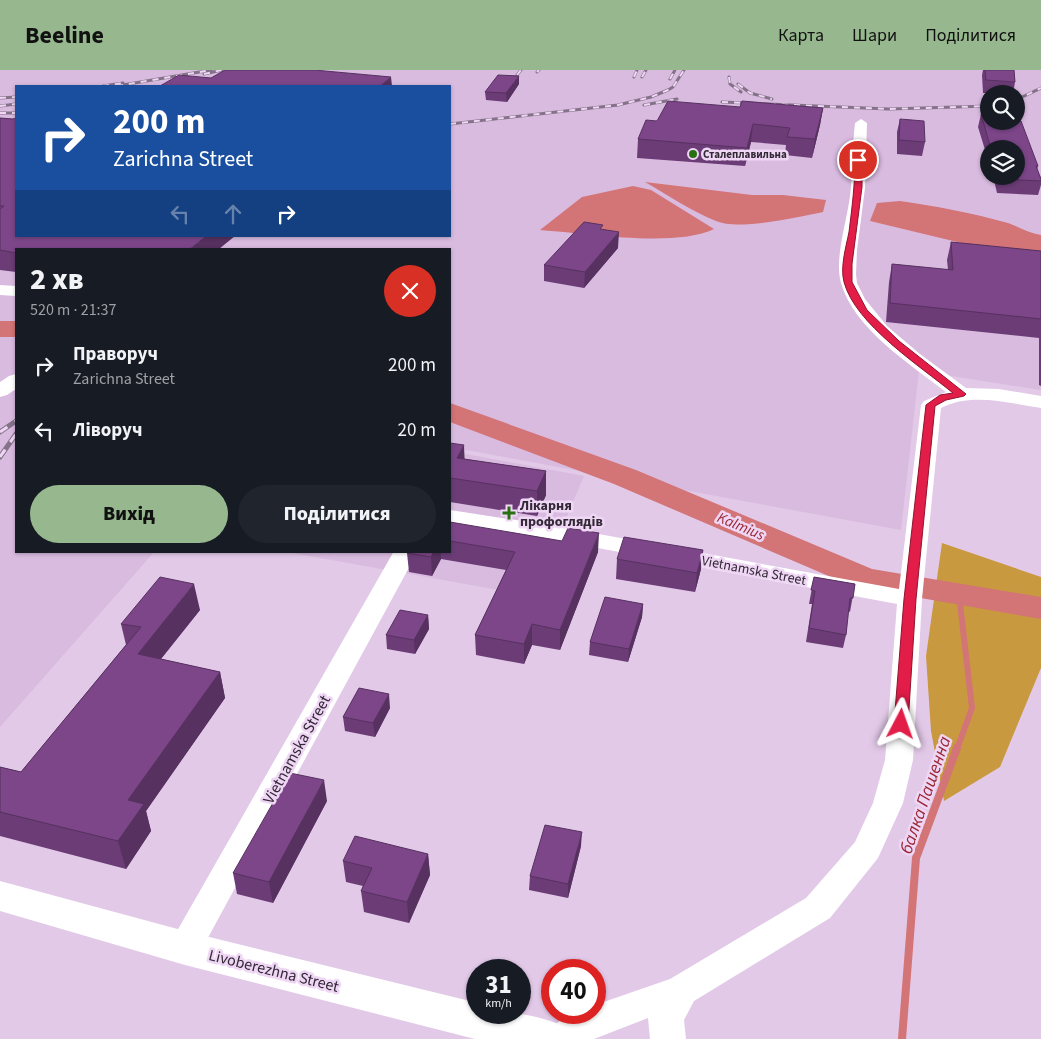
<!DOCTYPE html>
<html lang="uk">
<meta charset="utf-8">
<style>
body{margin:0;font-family:"Source Sans 3",sans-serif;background:#20242c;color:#f1f3f6;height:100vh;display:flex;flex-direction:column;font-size:19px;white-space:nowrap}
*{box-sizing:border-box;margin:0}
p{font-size:16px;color:#9ea1a6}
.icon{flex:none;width:28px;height:28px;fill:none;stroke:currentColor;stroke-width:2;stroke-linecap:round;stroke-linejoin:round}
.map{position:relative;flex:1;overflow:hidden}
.drawer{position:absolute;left:15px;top:178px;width:436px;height:305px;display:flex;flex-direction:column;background:#171b24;border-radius:0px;box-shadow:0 1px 4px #0004}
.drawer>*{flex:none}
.banner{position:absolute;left:15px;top:15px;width:436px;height:152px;border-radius:0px;box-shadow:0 1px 4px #0004;background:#1a4fa0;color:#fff;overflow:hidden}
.controls{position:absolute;left:980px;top:15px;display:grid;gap:10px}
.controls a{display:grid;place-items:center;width:45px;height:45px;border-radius:50%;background:#171b24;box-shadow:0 1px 4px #0004;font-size:25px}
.speed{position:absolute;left:466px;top:889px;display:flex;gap:10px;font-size:25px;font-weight:700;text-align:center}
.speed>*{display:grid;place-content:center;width:65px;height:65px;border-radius:50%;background:#171b24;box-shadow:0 1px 4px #0004;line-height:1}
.speed small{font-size:12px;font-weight:400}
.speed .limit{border:8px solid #d22;background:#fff;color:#111}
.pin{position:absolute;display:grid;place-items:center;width:42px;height:42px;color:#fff;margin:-21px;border:2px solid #fff;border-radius:50%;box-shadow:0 1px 5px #0007}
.me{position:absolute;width:55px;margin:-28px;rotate:4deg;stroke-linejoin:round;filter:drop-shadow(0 0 4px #0008)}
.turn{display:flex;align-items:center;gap:18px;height:105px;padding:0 15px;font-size:22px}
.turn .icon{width:65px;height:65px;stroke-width:2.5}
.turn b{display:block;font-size:35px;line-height:42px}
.lanes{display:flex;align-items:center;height:48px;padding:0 15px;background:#0003;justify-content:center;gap:25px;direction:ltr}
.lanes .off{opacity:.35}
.round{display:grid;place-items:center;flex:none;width:52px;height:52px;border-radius:26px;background:#20242c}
.summary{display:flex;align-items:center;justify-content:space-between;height:85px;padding:0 15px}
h1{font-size:30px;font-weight:800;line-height:38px}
.action{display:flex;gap:10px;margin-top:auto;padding:10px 15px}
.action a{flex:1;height:58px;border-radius:30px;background:#97b88f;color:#111;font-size:20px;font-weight:800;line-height:58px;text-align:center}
.action a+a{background:#20242c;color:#f1f3f6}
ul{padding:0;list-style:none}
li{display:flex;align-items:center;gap:15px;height:65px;padding:0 15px}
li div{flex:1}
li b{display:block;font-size:19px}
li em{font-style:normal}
header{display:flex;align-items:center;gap:30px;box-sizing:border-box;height:70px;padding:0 25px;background:#97b88f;color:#111}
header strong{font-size:24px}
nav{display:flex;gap:28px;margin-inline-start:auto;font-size:18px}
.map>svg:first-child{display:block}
</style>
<header>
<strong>Beeline</strong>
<nav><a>Карта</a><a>Шари</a><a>Поділитися</a></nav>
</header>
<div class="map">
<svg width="1041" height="969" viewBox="0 0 1041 969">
<rect width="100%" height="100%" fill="#e2c9e8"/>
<path fill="#d9bbe0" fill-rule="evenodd" d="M0,0H1041V320L919,301L901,460L450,377V179H16V481H155L0,657ZM16,16H450V166H16ZM989,24H1016V51H989ZM989,79H1016V106H989Z
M450,381L584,406L533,526L281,481H450Z"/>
<path fill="#c99940" d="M942,473L1041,507V598L1000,697L944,731L931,661L926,586Z"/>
<path fill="#d37476" d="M645,112L752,125H783L826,130L823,142C798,147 739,161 716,151C691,141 668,125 645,112Z
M633,116L651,120L714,159C675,178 585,163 540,160L582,127Z
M900,131C936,136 972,143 1008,153C1019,157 1029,163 1041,165V190L1003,183L870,151L877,133Z"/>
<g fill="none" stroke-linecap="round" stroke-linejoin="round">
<path stroke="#d37476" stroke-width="6" d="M957,679L972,638L959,524"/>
<path stroke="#d37476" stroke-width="8" d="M902,969L916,788L957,678"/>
<path fill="#d37476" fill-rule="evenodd" d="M0,251H16V267H0Z
M450,333L636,400L872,499L1041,527V549L852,516L614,414L450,352Z"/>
<path fill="#fff" fill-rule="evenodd" d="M861,49L867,53L865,118L857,180L856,204L857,213L865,229L887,256L920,284L966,318L999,319L1041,326V338C1008,333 971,322 941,338L922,529L913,690L903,733L878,788L830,848L694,931L684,950L686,969H650L648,948L594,969H547C557,946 572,942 595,942V935L670,909L806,828L855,772L873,733L885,690L897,534L555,470L450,454V440L555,456L899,519L921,335L924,331L946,322C910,294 854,259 841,213C834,189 847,151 850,126C853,102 852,77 855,53Z
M0,215L16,216V226L0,225Z
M16,304V319L7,325L0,327V312L9,306Z
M394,481H418L197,888L185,892L173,888L168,878L173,868Z"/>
<path fill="#fff" fill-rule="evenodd" d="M0,811L185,861L478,933V942C512,942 531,943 564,956L570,969H475L185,895L0,841Z"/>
<defs>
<path id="rail-far1" d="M537,2L539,0
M204,4L222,0
M517,5L521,0
M634,7L637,0
M642,7L646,0
M729,7L730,14L741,22
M670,9L675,0
M738,14L750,23L772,29
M103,16L123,13
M117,16L211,0
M0,28L16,27
M1016,30L1041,18
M722,32L889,39L989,36
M644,35L677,29
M0,36L16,34
M0,43H16
M450,54L618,35L651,27L668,20L673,17L684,0"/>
<path id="rail" d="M0,362L16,351
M0,387L16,364"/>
</defs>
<use href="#rail-far1" stroke="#847388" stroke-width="3"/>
<use href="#rail" stroke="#847388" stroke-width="5"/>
<use href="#rail-far1" stroke="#efd6f5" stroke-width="2" stroke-dasharray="6" stroke-linecap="butt"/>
<use href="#rail" stroke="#efd6f5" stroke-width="3" stroke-dasharray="9" stroke-linecap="butt"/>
</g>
<path fill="#6b3c76" d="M983,0H1014L1015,12L1013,24L983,23L982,5Z
M519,14L507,32L486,30L485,22Z
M740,37L823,38L820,55L812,88L785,85L786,75L751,72L745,96L637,88L638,69L657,51Z
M981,44L1038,96L1037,100L1041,109V115L1038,125L997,123L993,106H1016V79H989V93L978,57Z
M0,48L13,49L16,202L0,200Z
M900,49L925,72L922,86L897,84V62Z
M603,160L618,178L584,218L544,211V195Z
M951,172L1041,181V316L1039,315V268L886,252L889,212L892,194L948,200L947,190Z
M450,373L465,389L546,401V425L537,446L450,432Z
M450,452L598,482L560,580L532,575L524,594L476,585L475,565L506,500L441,489L432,506L409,502L407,483L408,481H450Z
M617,489L701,499L695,522L616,509Z
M814,507L855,514L850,542L848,541L846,565L843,578L806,572L812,534H809Z
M643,534L642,547L628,592L589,585L590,572Z
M200,540L161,589L220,602L225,628L146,741L151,761L126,799L0,766V697L21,702L126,575L121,554Z
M428,545L429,559L415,584L387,579L386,565Z
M390,638L375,667L345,661L343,647Z
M327,731L273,833L237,824L233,803Z
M581,776L568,828L529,820L530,806Z
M428,784L430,805L409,853L364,842L361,821L363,816L346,812L343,791Z"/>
<path fill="#573160" d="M519,6V14L507,32L506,23Z
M391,7L392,16H380Z
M823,38L820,55L812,88L815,69Z
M753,54L751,72L745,96L747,78Z
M619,162L618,178L584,218L585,202Z
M206,166H235L219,179H190Z
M464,375L465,400L457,388Z
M546,401V425L537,446V421Z
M599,463L598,482L560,580V560Z
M703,480L701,499L695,522L697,503Z
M434,481H441V489L432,506L431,487Z
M194,514L200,540L144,610L138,584Z
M643,534L642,547L628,592L629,579Z
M428,545L429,559L415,584L414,570Z
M532,554V575L524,594V574Z
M220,602L225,628L146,741L151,761L126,799L118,771L128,730Z
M389,624L390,638L375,667L373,653Z
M324,710L327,731L273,833L269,812Z
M582,762L581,776L568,828V814Z
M428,784L430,805L409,853L407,832Z"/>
<path fill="#7c4689" stroke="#573160" d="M225,0H314L391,7L380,16H160L179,5L211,8Z
M985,0H1014L1015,12L986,10Z
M498,5L519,6L506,23L485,22Z
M668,31L740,37L742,31L823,38L815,69L787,67L790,58L753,54L747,78L638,69L646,50L657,51Z
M981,44L989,45V51H1021L1038,96H1036L1041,109V111L1000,109V106H1016V79H991Z
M0,48L13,49L16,48V166H206L190,179H16V183L0,180V139L4,136H0Z
M900,49L924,51L925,72L899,70Z
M584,152L603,155L600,159L619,162L585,202L544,195Z
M951,172L1041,181V249L890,233L892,194L953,200Z
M450,373L464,375L457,388L546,401L537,421L450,408Z
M450,452L562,471L568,458L599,463L560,560L532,554L524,574L475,565L515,482L450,471Z
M624,467L703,480L697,503L617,489Z
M408,481H434L431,487L407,483Z
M160,507L194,514L138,584L220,602L128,730L144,734L118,771L0,742V697L21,702L141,557L121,554Z
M814,507L855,514L853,528H850L846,565L809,558L815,521L811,520Z
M605,527L643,534L629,579L590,572Z
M400,540L428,545L414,570L386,565Z
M359,618L389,624L373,653L343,647Z
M290,703L324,710L269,812L233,803Z
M545,755L582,762L568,814L530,806Z
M355,766L428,784L407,832L361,821L372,798L343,791Z"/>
<path fill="#e11d48" stroke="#92132f" d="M858,88L862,90V117L852,194V212L867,240L899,271L966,324L964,326L946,330L935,336L916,529L908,654L906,658H896L894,654L904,529L926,335L940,325L953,323C920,296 855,254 844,212C840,197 846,177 849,162C852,138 855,114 855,90Z"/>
<g fill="#287011" stroke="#efd6f5" stroke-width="2">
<circle cx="693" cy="84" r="5"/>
<path d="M506.5 435.5h5v5h5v5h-5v5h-5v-5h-5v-5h5z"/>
</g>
<g text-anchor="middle" stroke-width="5" stroke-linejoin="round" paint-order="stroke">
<g font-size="11" font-weight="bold" fill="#322935" stroke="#efd6f5" text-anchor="start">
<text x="703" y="88">Сталеплавильна</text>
</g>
<g font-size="14" font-weight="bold" fill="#322935" stroke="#efd6f5" text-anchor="start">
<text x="520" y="440">Лікарня<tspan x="520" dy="16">профоглядів</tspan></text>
</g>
<g font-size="14" fill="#322935" stroke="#efd6f5">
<text transform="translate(754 500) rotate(11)" y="5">Vietnamska Street</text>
</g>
<g font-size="15" font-style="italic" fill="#992733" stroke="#efd6f5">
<text transform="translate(741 456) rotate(23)" y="5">Kalmius</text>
</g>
<g font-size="16" fill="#322935" stroke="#efd6f5">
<text transform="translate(296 679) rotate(-61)" y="6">Vietnamska Street</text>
<text transform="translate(274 900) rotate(14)" y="6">Livoberezhna Street</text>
</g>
<g font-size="18" font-style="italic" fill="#992733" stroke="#efd6f5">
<text transform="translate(925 725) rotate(-71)" y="6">балка Пашенна</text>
</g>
</g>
</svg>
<div class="controls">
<a><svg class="icon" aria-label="search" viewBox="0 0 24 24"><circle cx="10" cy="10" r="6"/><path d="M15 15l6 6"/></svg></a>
<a><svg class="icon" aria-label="layers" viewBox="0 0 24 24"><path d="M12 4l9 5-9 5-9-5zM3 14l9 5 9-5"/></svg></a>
</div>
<div class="speed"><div>31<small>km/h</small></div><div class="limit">40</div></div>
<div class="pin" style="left:858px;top:90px;background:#d93025"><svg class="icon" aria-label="arrive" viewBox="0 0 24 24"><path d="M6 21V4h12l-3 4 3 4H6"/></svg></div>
<svg class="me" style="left:901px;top:654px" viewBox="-20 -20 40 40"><path d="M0-17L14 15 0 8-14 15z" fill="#e11d48" stroke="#fff" stroke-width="4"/></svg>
<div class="banner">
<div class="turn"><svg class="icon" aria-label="right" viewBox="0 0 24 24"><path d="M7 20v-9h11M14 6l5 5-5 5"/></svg><div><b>200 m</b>Zarichna Street</div></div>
<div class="lanes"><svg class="icon off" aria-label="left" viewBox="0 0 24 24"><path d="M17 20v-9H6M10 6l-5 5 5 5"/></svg><svg class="icon off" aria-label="ahead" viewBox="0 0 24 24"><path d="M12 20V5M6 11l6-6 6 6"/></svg><svg class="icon" aria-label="right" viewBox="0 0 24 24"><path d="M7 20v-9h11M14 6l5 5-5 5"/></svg></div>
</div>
<section class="drawer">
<div class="summary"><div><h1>2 хв</h1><p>520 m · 21:37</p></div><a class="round" style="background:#d93025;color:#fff"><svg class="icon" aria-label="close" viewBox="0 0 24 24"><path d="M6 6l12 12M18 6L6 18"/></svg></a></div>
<ul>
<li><svg class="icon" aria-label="right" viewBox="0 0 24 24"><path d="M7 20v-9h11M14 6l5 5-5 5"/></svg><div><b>Праворуч</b><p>Zarichna Street</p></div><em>200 m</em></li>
<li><svg class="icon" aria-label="left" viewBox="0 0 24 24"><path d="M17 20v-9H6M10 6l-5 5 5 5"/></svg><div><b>Ліворуч</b></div><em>20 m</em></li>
</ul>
<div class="action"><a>Вихід</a><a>Поділитися</a></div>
</section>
</div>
